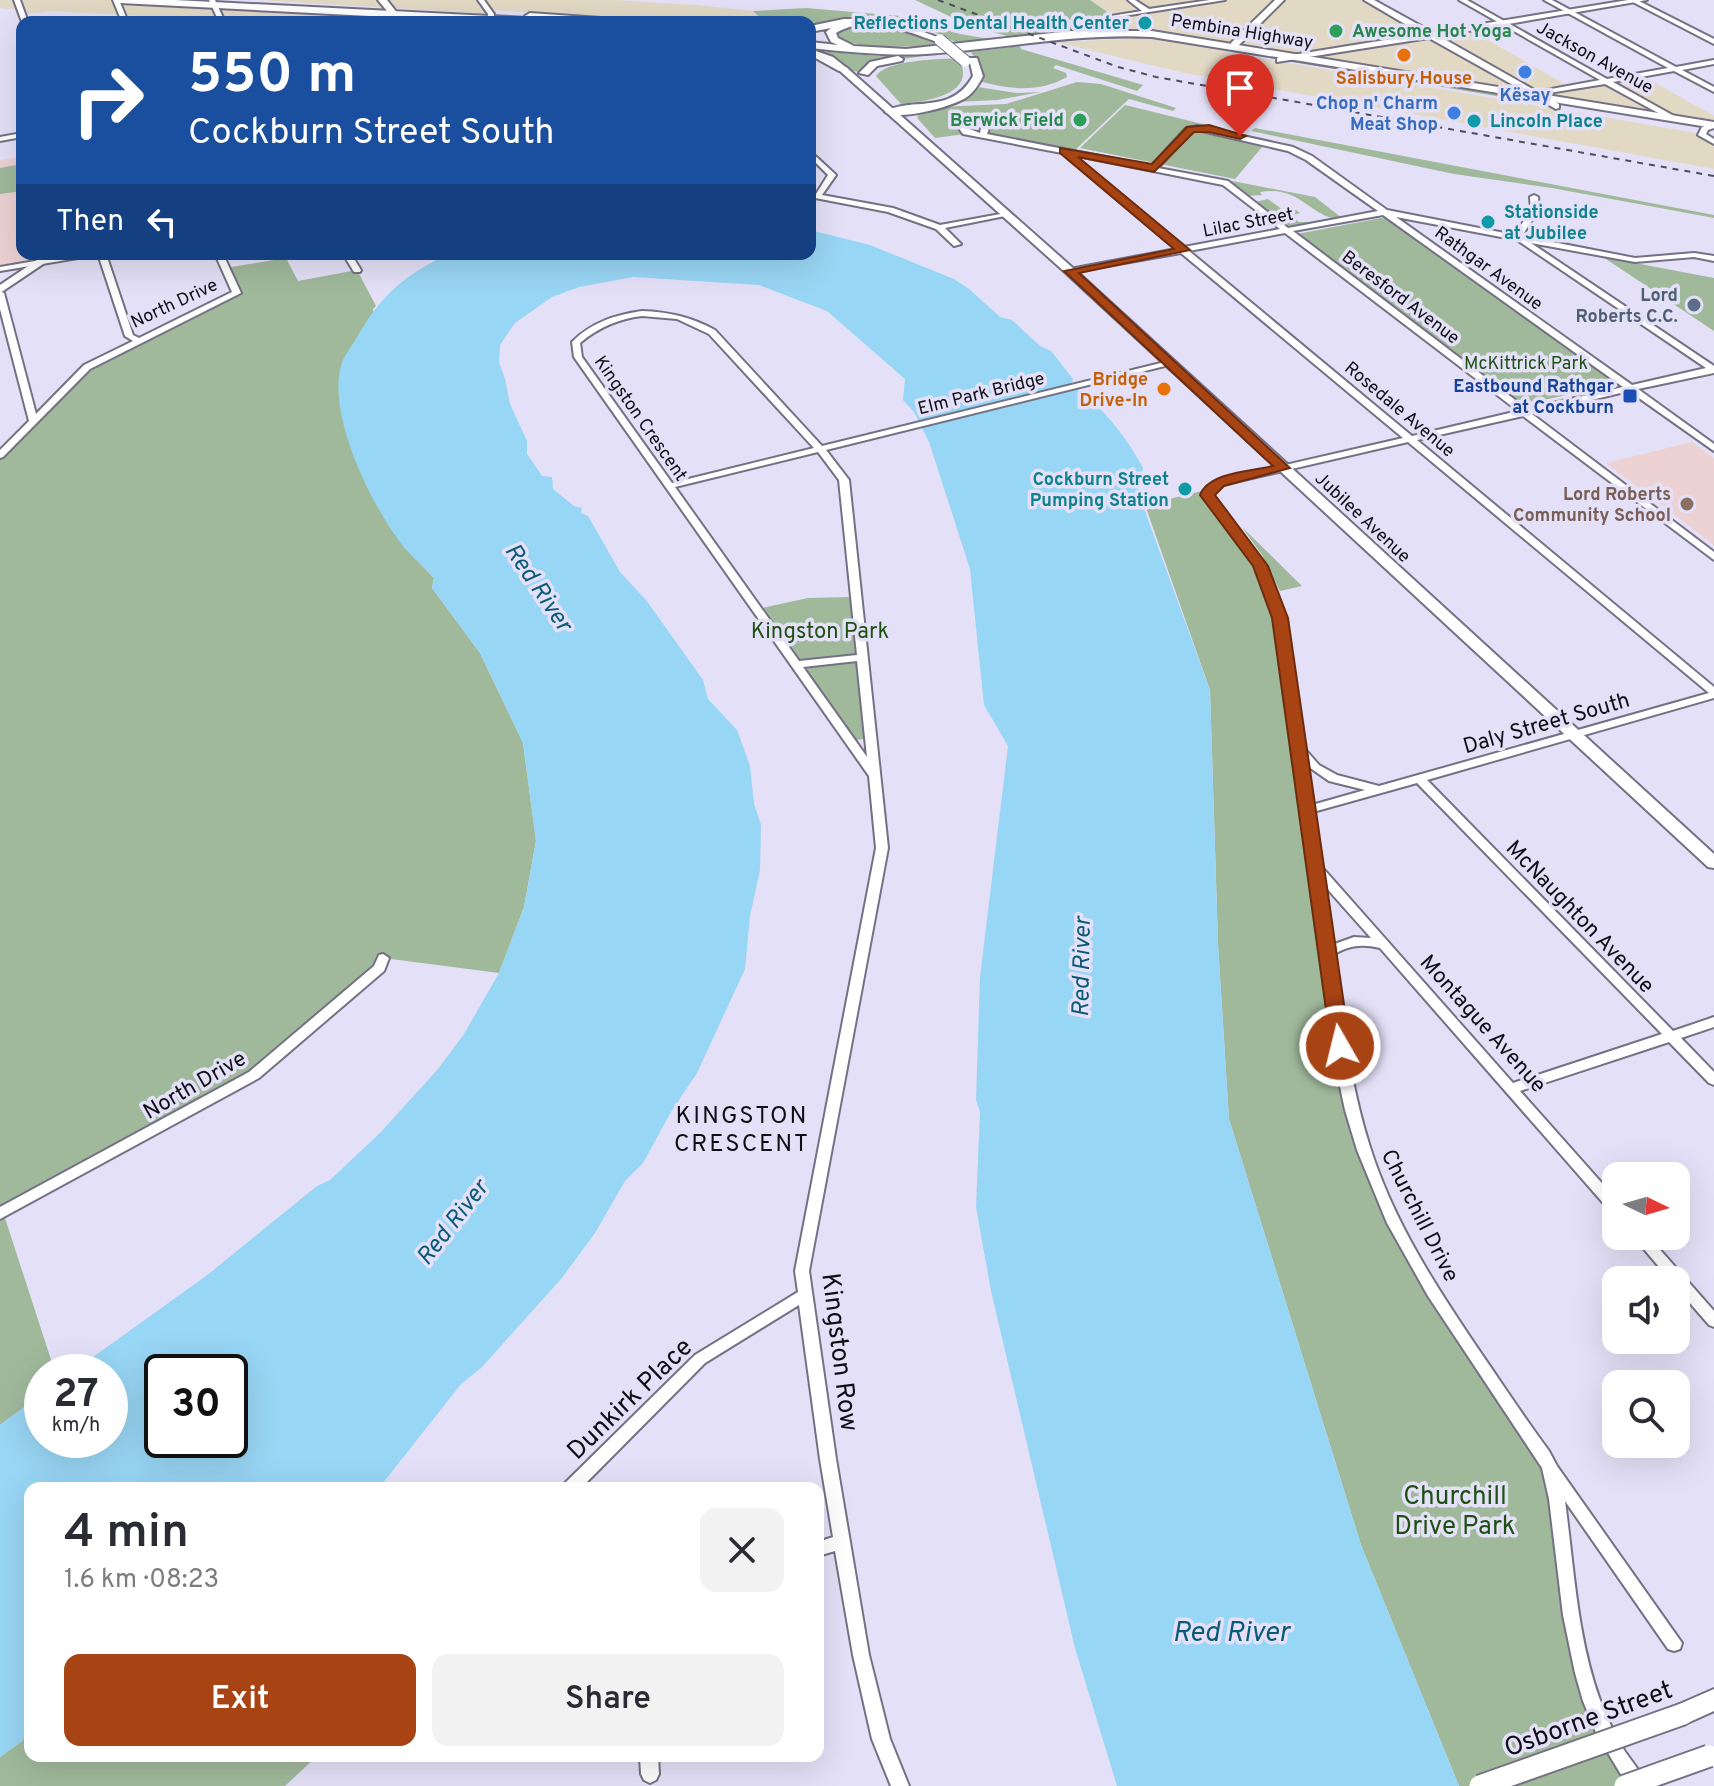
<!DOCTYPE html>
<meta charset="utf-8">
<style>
body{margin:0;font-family:Overpass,sans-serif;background:#f2f2f3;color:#2b2b33;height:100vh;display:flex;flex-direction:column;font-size:30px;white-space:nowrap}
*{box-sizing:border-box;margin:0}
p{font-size:26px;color:#7c7c81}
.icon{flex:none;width:44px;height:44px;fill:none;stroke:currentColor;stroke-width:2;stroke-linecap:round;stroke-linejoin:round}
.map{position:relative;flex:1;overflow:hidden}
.panel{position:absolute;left:24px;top:1482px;width:800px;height:280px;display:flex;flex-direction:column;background:#fff;border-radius:16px;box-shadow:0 8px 32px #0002}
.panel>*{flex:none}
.hud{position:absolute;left:16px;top:16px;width:800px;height:244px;border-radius:16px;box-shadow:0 8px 32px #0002;background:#1a4fa0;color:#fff;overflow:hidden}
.needle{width:52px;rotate:95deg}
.tools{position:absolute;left:1602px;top:1162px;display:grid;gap:16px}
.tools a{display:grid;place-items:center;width:88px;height:88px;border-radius:16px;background:#fff;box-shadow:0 8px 32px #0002;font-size:40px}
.speed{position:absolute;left:24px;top:1354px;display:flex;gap:16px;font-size:40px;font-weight:700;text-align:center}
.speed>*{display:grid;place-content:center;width:104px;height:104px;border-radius:50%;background:#fff;box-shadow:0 8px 32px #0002;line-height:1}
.speed small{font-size:20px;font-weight:400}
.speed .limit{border:4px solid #111;border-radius:12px;background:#fff;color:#111}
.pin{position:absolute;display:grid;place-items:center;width:68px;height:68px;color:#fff;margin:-82px -34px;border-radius:50% 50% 50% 0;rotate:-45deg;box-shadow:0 0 8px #0007}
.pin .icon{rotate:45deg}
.me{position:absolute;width:88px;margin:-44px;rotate:352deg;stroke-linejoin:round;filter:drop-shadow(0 0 6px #0008)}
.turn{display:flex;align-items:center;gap:28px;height:168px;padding:0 40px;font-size:36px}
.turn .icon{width:104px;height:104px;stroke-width:2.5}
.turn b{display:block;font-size:56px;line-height:68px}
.then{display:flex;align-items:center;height:76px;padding:0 40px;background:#0003;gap:16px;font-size:30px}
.round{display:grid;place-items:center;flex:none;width:84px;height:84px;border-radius:16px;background:#f2f2f3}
.overview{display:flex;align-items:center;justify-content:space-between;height:136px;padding:0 40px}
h1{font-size:48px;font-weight:600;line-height:60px}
.button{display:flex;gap:16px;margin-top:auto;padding:16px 40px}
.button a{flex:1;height:92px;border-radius:16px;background:#a84314;color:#fff;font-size:32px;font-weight:600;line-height:92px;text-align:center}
.button a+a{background:#f2f2f3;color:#2b2b33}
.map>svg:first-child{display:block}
</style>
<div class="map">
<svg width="1714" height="1786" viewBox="0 0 1714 1786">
<rect width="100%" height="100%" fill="#e4e0f7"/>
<path fill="#e1d9c4" d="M0,0H120L394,14L386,22H249L50,11L22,15L20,10L0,8Z
M260,0H481L491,14L427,10Z
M485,0H615L696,5L753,11L765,22H658L493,10Z
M1090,0H1368L1533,95L1234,45L1228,52L1206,49L1714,136V169L1180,72L1056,42L1124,39L1129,27Z
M1469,29L1571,88L1641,75L1714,116V125L1550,98L1441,34Z"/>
<path fill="#edd2d3" d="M22,157V254H53L42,262L0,269V160Z
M1692,442L1714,458V545L1606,463Z"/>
<path fill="#a0b99b" d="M915,0H1090L1129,27L1126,30L1085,31L1014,38L968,25Z
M806,8L900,16L960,34L995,40L962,45L923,27L877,19H853L810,27V22H765L753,11Z
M857,24C890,25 918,31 946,46L868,47L837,39V31Z
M1020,46L1021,49L1143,85L1137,91L1056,65L1053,68L1066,73L1067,77C1039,93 1010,89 982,82L981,67L971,52Z
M810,50L878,56L929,55L878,63L864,73L843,69Z
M1303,57L1533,95L1556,106L1280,60Z
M959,58C978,95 927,101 901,104L876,76C886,60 940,59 959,58Z
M1077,82L1101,84L1176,108L1173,111L1129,99L1074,151L993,135L988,133L987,125L977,122L960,125L958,130L965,134L935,138L918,119L917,116L939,107L1006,104Z
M978,87L1016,93L1041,92L997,100L957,102Z
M1125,105L1268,140L1235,179L1080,148Z
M1255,128L1714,215V218L1552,188L1454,174L1251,131Z
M22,164V191L0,194V168Z
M1217,178L1315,197L1342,218C1313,222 1302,184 1260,192L1262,195L1247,196Z
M1268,199L1286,212L1296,210L1300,213L1291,216L1299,222H1314L1287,226L1255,202Z
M1381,218L1390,219L1618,384L1521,405L1297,234Z
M1603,257L1714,278V331Z
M286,258L298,281L357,270L376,306L373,309L403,546L434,578L432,588L480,653L523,743L536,841L524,907L499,973L383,958L254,1075L0,1214V455L87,367L237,294L225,268Z
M1210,489L1208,495L1234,526L1274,597L1343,1068L1379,1194L1549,1466L1576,1651L1639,1786H1459L1361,1545L1229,1119L1218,944L1210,690L1145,505Z
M1242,527L1302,586L1280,591L1262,555Z
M850,597L865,739L856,740L762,608L808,598Z
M5,1218L55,1372H42V1394L0,1425V1221Z
M30,1728V1756H317L285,1786H0V1757L22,1741Z"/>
<path fill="#98d6f5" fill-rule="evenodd" d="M810,230L870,245L954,279L969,289L1000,317L1012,320L1040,346L1051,351L1073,379L1071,384L1081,391L1083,398C1105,406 1132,447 1143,468L1138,492L1210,690L1218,944L1229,1119L1361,1545L1459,1786H1117L1075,1648L991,1291L976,1207L980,1112L976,1100L980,977L1008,746L984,705L970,569L929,442L914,412L903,400L905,379L827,311L759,285L633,277L579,287L552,297L515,323L500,345L499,362L505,379L510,404L527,441V454L542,476L552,477L553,489L574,506L582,508L581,513L588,516L620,572L646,600L703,680L708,699L737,730L750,766L754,804L761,825L760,870L750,916L745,969L697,1073L671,1112L643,1163L625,1181L595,1233L561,1279L481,1368L461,1384L379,1488H30V1728L22,1741L0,1757V1425L42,1394V1440H110V1372H72L206,1276L317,1186L330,1180L380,1133L438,1069L464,1034L499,973L524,907L536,841L523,743L480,653L432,588L434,578C424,567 413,558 404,547C373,509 327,416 341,366C343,357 351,347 356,339C380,296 403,276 448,254H810ZM162,1372H230V1440H162Z"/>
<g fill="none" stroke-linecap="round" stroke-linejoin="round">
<defs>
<path id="street" d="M14,0H20L28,22H22Z
M113,0H119L128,22H122Z
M209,0H215L225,22H219Z
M478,0H484L494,14V22H488V14Z
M1128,0H1135L1149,9L1210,0H1225L1111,18V16L1142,11Z
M1459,0H1467L1607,79L1668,68L1544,0H1552L1676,67L1714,60V64L1682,70L1714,87V92L1674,71L1613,82L1674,116L1675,118L1671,120L1605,84L1506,100V98L1508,97L1600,80Z
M1629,0H1637L1714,39V44Z
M981,122L989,128L987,134L1151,166L1186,128L1197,126L1293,147L1312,156L1387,210L1515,235L1531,209L1530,197L1534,195L1538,197L1539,209L1522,236L1635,258L1694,253L1714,256V261L1694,257L1635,262L1531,243L1714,366V373L1638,389L1714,444V451L1629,391L1532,414L1714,552V560L1523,416L1417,440L1714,687V698L1427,780L1673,1031L1714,1017V1027L1681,1038L1714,1072V1085L1709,1083L1669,1042L1520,1091L1616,1199V1213L1611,1212L1380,948C1362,944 1349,945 1333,955C1343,1020 1350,1085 1370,1147C1394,1223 1438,1290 1483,1356C1505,1388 1526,1420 1549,1451L1557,1466L1682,1643L1680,1649L1674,1651L1668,1649L1565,1501C1574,1568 1577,1637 1600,1700C1606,1717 1615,1734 1624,1750C1631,1761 1643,1773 1645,1786H1628L1597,1735L1583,1701L1575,1673L1563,1615L1549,1499L1542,1468L1428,1296L1387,1223L1357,1150L1345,1110L1336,1068L1275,618L1256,566L1203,495L1207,487L1216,481L1403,438L1181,253L1067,273V269H1070L1176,249L1062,153L963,134L958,127ZM979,126L981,128L980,133L967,128ZM1197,130L1288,151L1306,160L1378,211L1288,228L1228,181L1158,168L1192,132ZM1073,155L1223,185L1280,229L1184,247ZM1383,215L1623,387L1527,409L1293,231ZM1396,217L1517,240L1706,368L1632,385ZM1285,233L1518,411L1412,436L1189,251ZM1408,442L1709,693L1379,786L1337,775L1319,765L1304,748L1285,618L1266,566L1213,495L1214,490L1222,485ZM1306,765L1329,781L1365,790L1312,805ZM1417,783L1662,1034L1513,1083L1321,866L1313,812ZM1323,884L1371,938L1354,937L1332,945Z
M1714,123V128L1708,130L1706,134L1714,139V144L1698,135L1702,127Z
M22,133V137L0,141V137Z
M810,151L836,175L822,195L893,208L940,225L1006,213L1010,215L945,228L961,244L954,246L936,229L888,212L810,197V193L816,194L828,175L810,157Z
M76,254H94L90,256L0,271V267Z
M98,254H106L133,335L139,338L232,292L215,254H223L241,293L90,369L3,457L0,458V450L29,421L0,309V291L4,293L36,414L84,365L133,341L125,336Z
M343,254H351L361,270L360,272H354Z
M642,311C669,312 691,317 715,330L822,446L1169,361L1173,364L826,450L849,480L888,848L809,1271L836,1459L869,1655L890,1739L909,1786H891L872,1739L853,1655L835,1551L818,1556V1542L833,1537L820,1459L799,1305L705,1363L581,1488H563L565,1483L695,1355L798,1292L795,1271L876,848L869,776L574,357L572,342C592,322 615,315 642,311ZM642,316L677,319L709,334L814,448L672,483L582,357L580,343C599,327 618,319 642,316ZM818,452L839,480L857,655L799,661L675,487ZM857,661L867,757L803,667Z
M383,954L389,958L384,971L259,1078L0,1219V1207L249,1072L374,966L379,955Z
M1633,1236H1648L1714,1311V1327L1709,1325L1676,1287V1280H1670Z
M640,1756H658L659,1774L656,1780L650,1783L644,1780L641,1774Z"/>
<path id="secondary" d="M378,0H387L398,14L397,16H391Z
M1275,0H1284L1237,47H1231V43Z
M1364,0H1374L1432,32L1628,0H1647L1439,36L1559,104V108L1556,109L1429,38L1277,62V58L1280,57L1422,34Z
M422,13L425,14V18L396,22Z
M840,67H846L1074,269L1714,854V868L1708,867L1066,273L840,71Z
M46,254H58L0,293V285Z
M1714,1689V1711L1683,1725L1675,1722L1672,1714L1675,1706Z"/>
<path id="primary" d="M115,0H175L528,18L525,16L530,13L615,19L620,22H485L120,3Z
M844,19H869L900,23L945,40L940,43C908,32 869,13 836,33L838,38L854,46L906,49L1071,31H1152L1714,122V128L1152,37C1076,33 1002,49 926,54C887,56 849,52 810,48V42L838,45L831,42L826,32L831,28L810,32V26Z
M810,49L833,57L848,69L839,71L810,55Z
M898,56L903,59L902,61L877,66L868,75L859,73L870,62Z
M969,58H977L983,76C979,84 975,91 967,97C952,107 900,121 885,112C911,96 951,116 973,76Z"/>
</defs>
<use href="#street" stroke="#757185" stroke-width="4"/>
<use href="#secondary" stroke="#757185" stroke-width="4"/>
<use href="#primary" stroke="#757185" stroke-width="4"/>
<use href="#street" fill="#fff" fill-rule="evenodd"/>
<use href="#secondary" fill="#fff" fill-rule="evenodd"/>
<use href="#primary" fill="#fff" fill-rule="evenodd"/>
<path stroke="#4f4d59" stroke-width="2" stroke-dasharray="6 6" stroke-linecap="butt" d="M938,0L1118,67L1156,77L1714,176"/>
<defs>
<path id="secondary-bridge" d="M1480,1786L1683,1714
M1625,1786L1709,1756"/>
<path id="primary-bridge" d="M940,40L965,61"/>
</defs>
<use href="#secondary-bridge" stroke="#757185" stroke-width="25" stroke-linecap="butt"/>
<use href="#primary-bridge" stroke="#757185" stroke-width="13" stroke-linecap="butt"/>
<use href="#secondary-bridge" stroke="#fff" stroke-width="21"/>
<use href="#primary-bridge" stroke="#fff" stroke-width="11"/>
</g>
<path fill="#a84314" stroke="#6d2c0d" stroke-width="2" d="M1209,125L1246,136L1240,139L1209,132H1194L1154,172L1078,157L1190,250L1079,273L1290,468L1224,486L1215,495L1268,566L1288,618L1350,1046L1340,1054L1331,1046L1272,618L1253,566L1200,495C1209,472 1252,471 1273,466L1064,271L1174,249L1060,153V148L1152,164L1187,127Z"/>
<g fill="#0f9aa8" stroke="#e4e0f7" stroke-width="3">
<circle cx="1145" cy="23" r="8"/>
<circle cx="1474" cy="121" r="8"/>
<circle cx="1488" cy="222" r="8"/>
<circle cx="1185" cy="489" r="8"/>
</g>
<g fill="#2e9e5b" stroke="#e4e0f7" stroke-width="3">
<circle cx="1336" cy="31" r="8"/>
<circle cx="1080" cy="120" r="8"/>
</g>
<g fill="#e8710a" stroke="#e4e0f7" stroke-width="3">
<circle cx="1404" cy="55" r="8"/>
<circle cx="1164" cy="389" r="8"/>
</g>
<g fill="#3f7fe0" stroke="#e4e0f7" stroke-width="3">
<circle cx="1525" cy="72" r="8"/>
<circle cx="1454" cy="113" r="8"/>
</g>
<circle fill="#5c6f8a" stroke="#e4e0f7" stroke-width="3" cx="1694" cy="305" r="8"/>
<rect fill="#1a4fb4" stroke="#e4e0f7" stroke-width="3" x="1622" y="388" width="16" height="16" rx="4"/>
<circle fill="#8d6e63" stroke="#e4e0f7" stroke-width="3" cx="1687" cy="504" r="8"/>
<g text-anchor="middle" stroke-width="7" stroke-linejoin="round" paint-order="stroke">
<g font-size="18" font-weight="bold" fill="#0d838f" stroke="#e4e0f7" text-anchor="end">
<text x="1129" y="29">Reflections Dental Health Center</text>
<text x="1490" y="127" text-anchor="start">Lincoln Place</text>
<text x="1504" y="218" text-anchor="start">Stationside<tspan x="1504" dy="21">at Jubilee</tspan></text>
<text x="1169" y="485">Cockburn Street<tspan x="1169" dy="21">Pumping Station</tspan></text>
</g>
<g font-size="18" fill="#0f0e15" stroke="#e4e0f7">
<text transform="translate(1242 31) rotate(9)" y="6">Pembina Highway</text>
<text transform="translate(1595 57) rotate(29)" y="6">Jackson Avenue</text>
<text transform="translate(1248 222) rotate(-11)" y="6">Lilac Street</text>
<text transform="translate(1489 268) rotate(36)" y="6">Rathgar Avenue</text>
<text transform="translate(1401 297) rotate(37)" y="6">Beresford Avenue</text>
<text transform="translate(174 303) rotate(-25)" y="6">North Drive</text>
<text transform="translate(981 393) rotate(-14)" y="6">Elm Park Bridge</text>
<text transform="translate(1400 409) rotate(40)" y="6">Rosedale Avenue</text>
<text transform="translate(641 418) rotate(55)" y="6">Kingston Crescent</text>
<text transform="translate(1363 517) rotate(43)" y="6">Jubilee Avenue</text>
</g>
<g font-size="18" font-weight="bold" fill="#27864d" stroke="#e4e0f7" text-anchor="start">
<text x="1352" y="37">Awesome Hot Yoga</text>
<text x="1064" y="126" text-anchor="end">Berwick Field</text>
</g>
<g font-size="18" font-weight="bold" fill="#c56008" stroke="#e4e0f7">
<text x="1404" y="84">Salisbury House</text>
<text x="1148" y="385" text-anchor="end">Bridge<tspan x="1148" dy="21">Drive-In</tspan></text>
</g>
<g font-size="18" font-weight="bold" fill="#366cbe" stroke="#e4e0f7">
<text x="1525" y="101">Kësay</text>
<text x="1438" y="109" text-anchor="end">Chop n' Charm<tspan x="1438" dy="21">Meat Shop</tspan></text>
</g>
<g font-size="18" font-weight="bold" fill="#4e5e75" stroke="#e4e0f7" text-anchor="end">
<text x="1678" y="301">Lord<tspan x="1678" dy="21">Roberts C.C.</tspan></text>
</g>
<g font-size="18" fill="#1e5013" stroke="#e4e0f7">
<text x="1526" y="369">McKittrick Park</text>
</g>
<g font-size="18" font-weight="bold" fill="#164399" stroke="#e4e0f7" text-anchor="end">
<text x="1614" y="392">Eastbound Rathgar<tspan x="1614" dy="21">at Cockburn</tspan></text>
</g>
<g font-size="18" font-weight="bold" fill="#785e54" stroke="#e4e0f7" text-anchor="end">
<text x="1671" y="500">Lord Roberts<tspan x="1671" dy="21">Community School</tspan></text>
</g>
<g font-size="22" fill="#1e5013" stroke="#e4e0f7">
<text x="820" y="638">Kingston Park</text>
</g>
<g font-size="22" fill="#0f0e15" stroke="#e4e0f7">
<text transform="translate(1546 722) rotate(-16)" y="8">Daly Street South</text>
<text transform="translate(1581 916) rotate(46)" y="8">McNaughton Avenue</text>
<text transform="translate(1484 1023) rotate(48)" y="8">Montague Avenue</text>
<text transform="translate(194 1084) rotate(-30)" y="8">North Drive</text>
<text transform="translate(1421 1215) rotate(63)" y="8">Churchill Drive</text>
</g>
<g font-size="24" font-style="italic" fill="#0a5b79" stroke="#e4e0f7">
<text transform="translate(539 587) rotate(56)" y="8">Red River</text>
<text transform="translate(1081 967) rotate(-89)" y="8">Red River</text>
<text transform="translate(452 1222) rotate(-52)" y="8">Red River</text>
</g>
<g font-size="24" letter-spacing="2" fill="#0f0e15" stroke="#e4e0f7">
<text x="742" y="1123">KINGSTON<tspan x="742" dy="28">CRESCENT</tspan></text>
</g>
<g font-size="26" fill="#0f0e15" stroke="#e4e0f7">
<text transform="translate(841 1352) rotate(83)" y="9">Kingston Row</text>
<text transform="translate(629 1398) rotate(-44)" y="9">Dunkirk Place</text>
<text transform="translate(1588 1718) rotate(-20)" y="9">Osborne Street</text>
</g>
<g font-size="26" fill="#1e5013" stroke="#e4e0f7">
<text x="1455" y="1504">Churchill<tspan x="1455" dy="30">Drive Park</tspan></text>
</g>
<g font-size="28" font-style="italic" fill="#0a5b79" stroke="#e4e0f7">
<text x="1231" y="1641">Red River</text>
</g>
</g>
</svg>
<div class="tools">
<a><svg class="needle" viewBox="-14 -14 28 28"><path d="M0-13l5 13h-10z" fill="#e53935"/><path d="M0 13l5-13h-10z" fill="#7c7c81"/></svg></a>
<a><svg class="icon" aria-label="sound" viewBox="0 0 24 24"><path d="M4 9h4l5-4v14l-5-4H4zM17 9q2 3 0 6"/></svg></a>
<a><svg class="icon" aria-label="search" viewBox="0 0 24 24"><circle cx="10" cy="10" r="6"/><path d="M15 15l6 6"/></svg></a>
</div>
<div class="speed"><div>27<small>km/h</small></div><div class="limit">30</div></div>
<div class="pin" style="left:1240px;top:136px;background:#d93025"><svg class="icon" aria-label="arrive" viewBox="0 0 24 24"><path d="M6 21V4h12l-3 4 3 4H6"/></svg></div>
<svg class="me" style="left:1340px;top:1046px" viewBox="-20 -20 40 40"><circle r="17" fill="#a84314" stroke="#fff" stroke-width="3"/><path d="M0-11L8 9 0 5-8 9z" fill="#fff"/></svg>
<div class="hud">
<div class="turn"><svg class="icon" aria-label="right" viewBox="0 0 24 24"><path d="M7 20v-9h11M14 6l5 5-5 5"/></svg><div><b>550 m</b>Cockburn Street South</div></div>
<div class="then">Then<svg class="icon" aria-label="left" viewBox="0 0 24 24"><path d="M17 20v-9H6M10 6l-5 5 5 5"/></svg></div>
</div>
<section class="panel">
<div class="overview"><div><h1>4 min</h1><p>1.6 km · 08:23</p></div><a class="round"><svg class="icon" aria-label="close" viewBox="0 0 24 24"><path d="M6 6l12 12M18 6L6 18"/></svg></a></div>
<div class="button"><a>Exit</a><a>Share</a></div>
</section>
</div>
